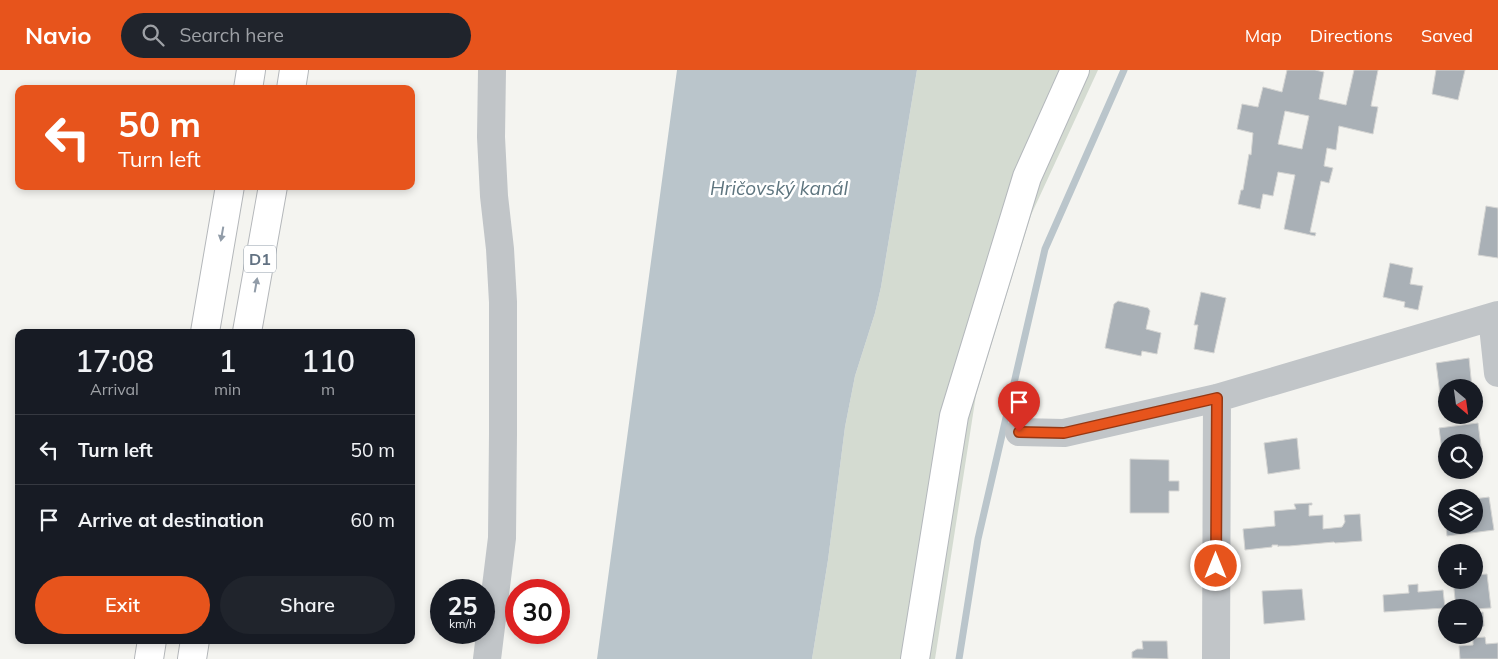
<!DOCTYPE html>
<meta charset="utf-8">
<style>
body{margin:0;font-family:Mulish,sans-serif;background:#20242c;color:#f1f3f6;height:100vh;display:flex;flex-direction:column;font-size:19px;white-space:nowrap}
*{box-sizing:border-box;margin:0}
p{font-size:16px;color:#9ea1a6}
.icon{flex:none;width:28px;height:28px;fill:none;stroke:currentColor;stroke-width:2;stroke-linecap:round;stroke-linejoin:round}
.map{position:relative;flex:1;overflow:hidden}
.panel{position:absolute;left:15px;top:259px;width:400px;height:315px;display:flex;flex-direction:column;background:#171b24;border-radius:10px;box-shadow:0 2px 8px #0003}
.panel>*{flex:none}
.hud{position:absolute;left:15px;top:15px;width:400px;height:105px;border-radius:10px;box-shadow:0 2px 8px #0003;background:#e7541c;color:#fff;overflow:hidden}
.needle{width:32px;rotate:151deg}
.buttons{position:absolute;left:1438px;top:309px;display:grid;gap:10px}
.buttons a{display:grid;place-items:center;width:45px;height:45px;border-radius:50%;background:#171b24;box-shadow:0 2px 8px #0003;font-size:25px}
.speed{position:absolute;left:430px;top:509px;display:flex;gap:10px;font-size:25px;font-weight:700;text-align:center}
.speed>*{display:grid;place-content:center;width:65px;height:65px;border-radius:50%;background:#171b24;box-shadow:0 2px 8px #0003;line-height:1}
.speed small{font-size:12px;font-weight:400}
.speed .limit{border:8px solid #d22;background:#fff;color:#111}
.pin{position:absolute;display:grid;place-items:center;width:42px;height:42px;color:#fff;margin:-51px -21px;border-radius:50% 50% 50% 0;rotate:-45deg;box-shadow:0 0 5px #0007}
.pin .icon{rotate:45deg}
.me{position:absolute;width:55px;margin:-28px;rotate:0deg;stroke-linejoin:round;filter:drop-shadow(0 0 4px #0008)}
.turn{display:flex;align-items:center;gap:18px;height:105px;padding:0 20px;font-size:22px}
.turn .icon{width:65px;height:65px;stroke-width:2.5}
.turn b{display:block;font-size:35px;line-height:42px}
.eta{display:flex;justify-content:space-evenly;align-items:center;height:85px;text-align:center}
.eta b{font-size:30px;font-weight:600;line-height:35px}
.primary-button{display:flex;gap:10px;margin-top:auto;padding:10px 20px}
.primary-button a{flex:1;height:58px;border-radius:30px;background:#e7541c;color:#fff;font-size:20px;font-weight:600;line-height:58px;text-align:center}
.primary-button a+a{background:#20242c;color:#f1f3f6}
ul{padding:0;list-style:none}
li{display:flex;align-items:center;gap:15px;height:70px;padding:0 20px;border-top:1px solid #363941}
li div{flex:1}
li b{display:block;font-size:19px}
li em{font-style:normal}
header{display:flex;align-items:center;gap:30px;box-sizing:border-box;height:70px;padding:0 25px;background:#e7541c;color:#fff}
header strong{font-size:24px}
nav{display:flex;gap:28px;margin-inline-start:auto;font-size:18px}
.search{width:350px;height:45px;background:#20242c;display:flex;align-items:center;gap:12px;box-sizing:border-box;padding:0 18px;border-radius:28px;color:#9ea1a6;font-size:19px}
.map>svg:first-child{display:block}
</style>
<header>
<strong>Navio</strong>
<div class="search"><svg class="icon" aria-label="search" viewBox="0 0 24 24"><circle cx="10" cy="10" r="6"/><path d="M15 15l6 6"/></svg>Search here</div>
<nav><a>Map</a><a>Directions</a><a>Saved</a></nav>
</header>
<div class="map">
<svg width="1498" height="589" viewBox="0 0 1498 589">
<rect width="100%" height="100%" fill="#f4f4f0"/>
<path fill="#d4dbd1" d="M917,0H1098L1031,145L976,325L935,589H812L828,490L845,357L855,306L875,243L881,217Z"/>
<path fill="#bac5cb" d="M677,0H917L881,217L875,243L855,306L845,357L828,490L812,589H597Z"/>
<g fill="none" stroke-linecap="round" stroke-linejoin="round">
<path stroke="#bac5cb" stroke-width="7" d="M959,589L978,469L1045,179L1124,0"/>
</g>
<path fill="#a9b0b6" stroke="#d5d5d3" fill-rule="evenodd" d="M1287,0H1315L1324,2L1319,29L1346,35L1354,0H1378L1371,36L1378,37L1373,64L1339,56L1336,80L1327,78L1324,96L1333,98L1329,113L1321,111L1310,162L1316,163L1315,166L1284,159L1295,105L1278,102L1273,126L1263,124L1260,139L1238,134L1241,120H1243L1249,84L1251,85L1253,63L1237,59L1242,34L1258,37L1263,17L1282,22ZM1285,41L1309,46L1302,79L1278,74Z
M1436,0H1465L1458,30L1432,24Z
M1486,136L1498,138V188L1478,185Z
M1390,193L1413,198L1410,214L1423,216L1418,240L1404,237L1405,232L1383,227Z
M1201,222L1226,228L1214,283L1194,279L1198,255H1194Z
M1118,231L1148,238L1150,241L1146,259L1161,263L1157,284L1142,281L1141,286L1105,278L1114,234Z
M1469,288L1472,318H1446V323L1440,324L1436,293Z
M1478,353L1482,384L1474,385V372H1446V388L1443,389L1439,358Z
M1297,368L1300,399L1268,404L1264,373Z
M1130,389L1169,390V411H1179V421H1169V443H1130Z
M1489,427L1494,460L1447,466L1443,433L1446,432V455H1474V429Z
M1312,433V435H1309V446L1323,445V459L1342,457L1345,452L1344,445L1360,444L1362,471L1335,473L1334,472L1289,476H1279L1278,477V475H1272V477L1245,480L1243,459L1275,456L1274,441L1296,439L1294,434Z
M1487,504L1491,538L1474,539V538H1456L1453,510H1474V505Z
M1418,514V522L1443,520L1445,538L1384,542L1383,525L1409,523L1408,515Z
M1302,519L1305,550L1264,554L1262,521Z
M1483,542L1484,556L1474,557V543Z
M1485,567L1486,574L1498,573V589H1460L1459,576L1473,575V568Z
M1142,571H1167L1168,589L1132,588V582L1137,579H1143Z"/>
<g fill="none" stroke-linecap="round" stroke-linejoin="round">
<defs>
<path id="major" d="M915,589L954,346L1027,107L1075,0"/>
<path id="highway" d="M248,19L251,0
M291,19L294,0
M205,262L230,116
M247,262L273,116
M149,589L152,570
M192,589L195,570"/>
</defs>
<use href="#major" stroke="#b4b8bc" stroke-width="30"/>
<use href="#highway" stroke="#b4b7ba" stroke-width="30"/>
<path stroke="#c1c5c8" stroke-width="28" d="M1492,247L1498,303
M1019,362L1064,363L1217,328L1498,245
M487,589L502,468L503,364V232L500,179L494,126L491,67L492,0
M1216,589L1217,328"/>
<use href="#major" stroke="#fff" stroke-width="28"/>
<use href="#highway" stroke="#fff" stroke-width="28"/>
</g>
<defs><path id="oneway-solid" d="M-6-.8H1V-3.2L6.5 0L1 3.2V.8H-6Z" transform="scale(1.25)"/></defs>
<g fill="#919ca8">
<use href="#oneway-solid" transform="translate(222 164) rotate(100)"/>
<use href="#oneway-solid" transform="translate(256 215) rotate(-80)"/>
</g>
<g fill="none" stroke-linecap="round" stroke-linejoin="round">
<defs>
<path id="route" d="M1019,362L1064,363L1217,328L1216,496"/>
</defs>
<use href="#route" stroke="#963712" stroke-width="12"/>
<use href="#route" stroke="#e7541c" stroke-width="9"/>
</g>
<g text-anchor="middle" stroke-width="5" stroke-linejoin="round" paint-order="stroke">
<rect fill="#fff" stroke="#919ca8" stroke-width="1" x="244" y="175.5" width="32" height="27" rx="4"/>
<g font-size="16" font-weight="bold" fill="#627282">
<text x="260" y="195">D1</text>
</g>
<g font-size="19" font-style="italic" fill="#5e757f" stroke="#fff">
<text x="779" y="125">Hričovský kanál</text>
</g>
</g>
</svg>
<div class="buttons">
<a><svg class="needle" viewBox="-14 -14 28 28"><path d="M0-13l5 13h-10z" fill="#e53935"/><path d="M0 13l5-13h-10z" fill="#9ea1a6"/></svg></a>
<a><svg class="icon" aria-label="search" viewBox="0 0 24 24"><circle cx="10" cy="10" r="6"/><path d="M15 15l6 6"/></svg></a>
<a><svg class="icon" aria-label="layers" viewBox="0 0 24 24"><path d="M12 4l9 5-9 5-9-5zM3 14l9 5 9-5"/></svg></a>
<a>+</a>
<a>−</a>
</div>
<div class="speed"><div>25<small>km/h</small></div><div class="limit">30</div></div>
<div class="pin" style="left:1019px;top:362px;background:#d93025"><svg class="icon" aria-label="arrive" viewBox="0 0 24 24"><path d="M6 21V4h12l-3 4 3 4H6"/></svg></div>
<svg class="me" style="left:1216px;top:496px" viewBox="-20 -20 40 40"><circle r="17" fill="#e7541c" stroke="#fff" stroke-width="3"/><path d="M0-11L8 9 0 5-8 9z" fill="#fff"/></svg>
<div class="hud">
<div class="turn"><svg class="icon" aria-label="left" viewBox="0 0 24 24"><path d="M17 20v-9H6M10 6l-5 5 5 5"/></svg><div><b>50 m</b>Turn left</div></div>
</div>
<section class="panel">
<div class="eta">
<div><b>17:08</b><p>Arrival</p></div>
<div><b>1</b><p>min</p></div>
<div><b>110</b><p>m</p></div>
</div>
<ul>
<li><svg class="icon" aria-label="left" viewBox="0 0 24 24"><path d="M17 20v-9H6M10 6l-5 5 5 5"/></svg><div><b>Turn left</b></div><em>50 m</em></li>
<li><svg class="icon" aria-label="arrive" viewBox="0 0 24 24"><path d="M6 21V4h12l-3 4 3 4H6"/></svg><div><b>Arrive at destination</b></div><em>60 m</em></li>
</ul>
<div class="primary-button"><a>Exit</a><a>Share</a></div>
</section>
</div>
